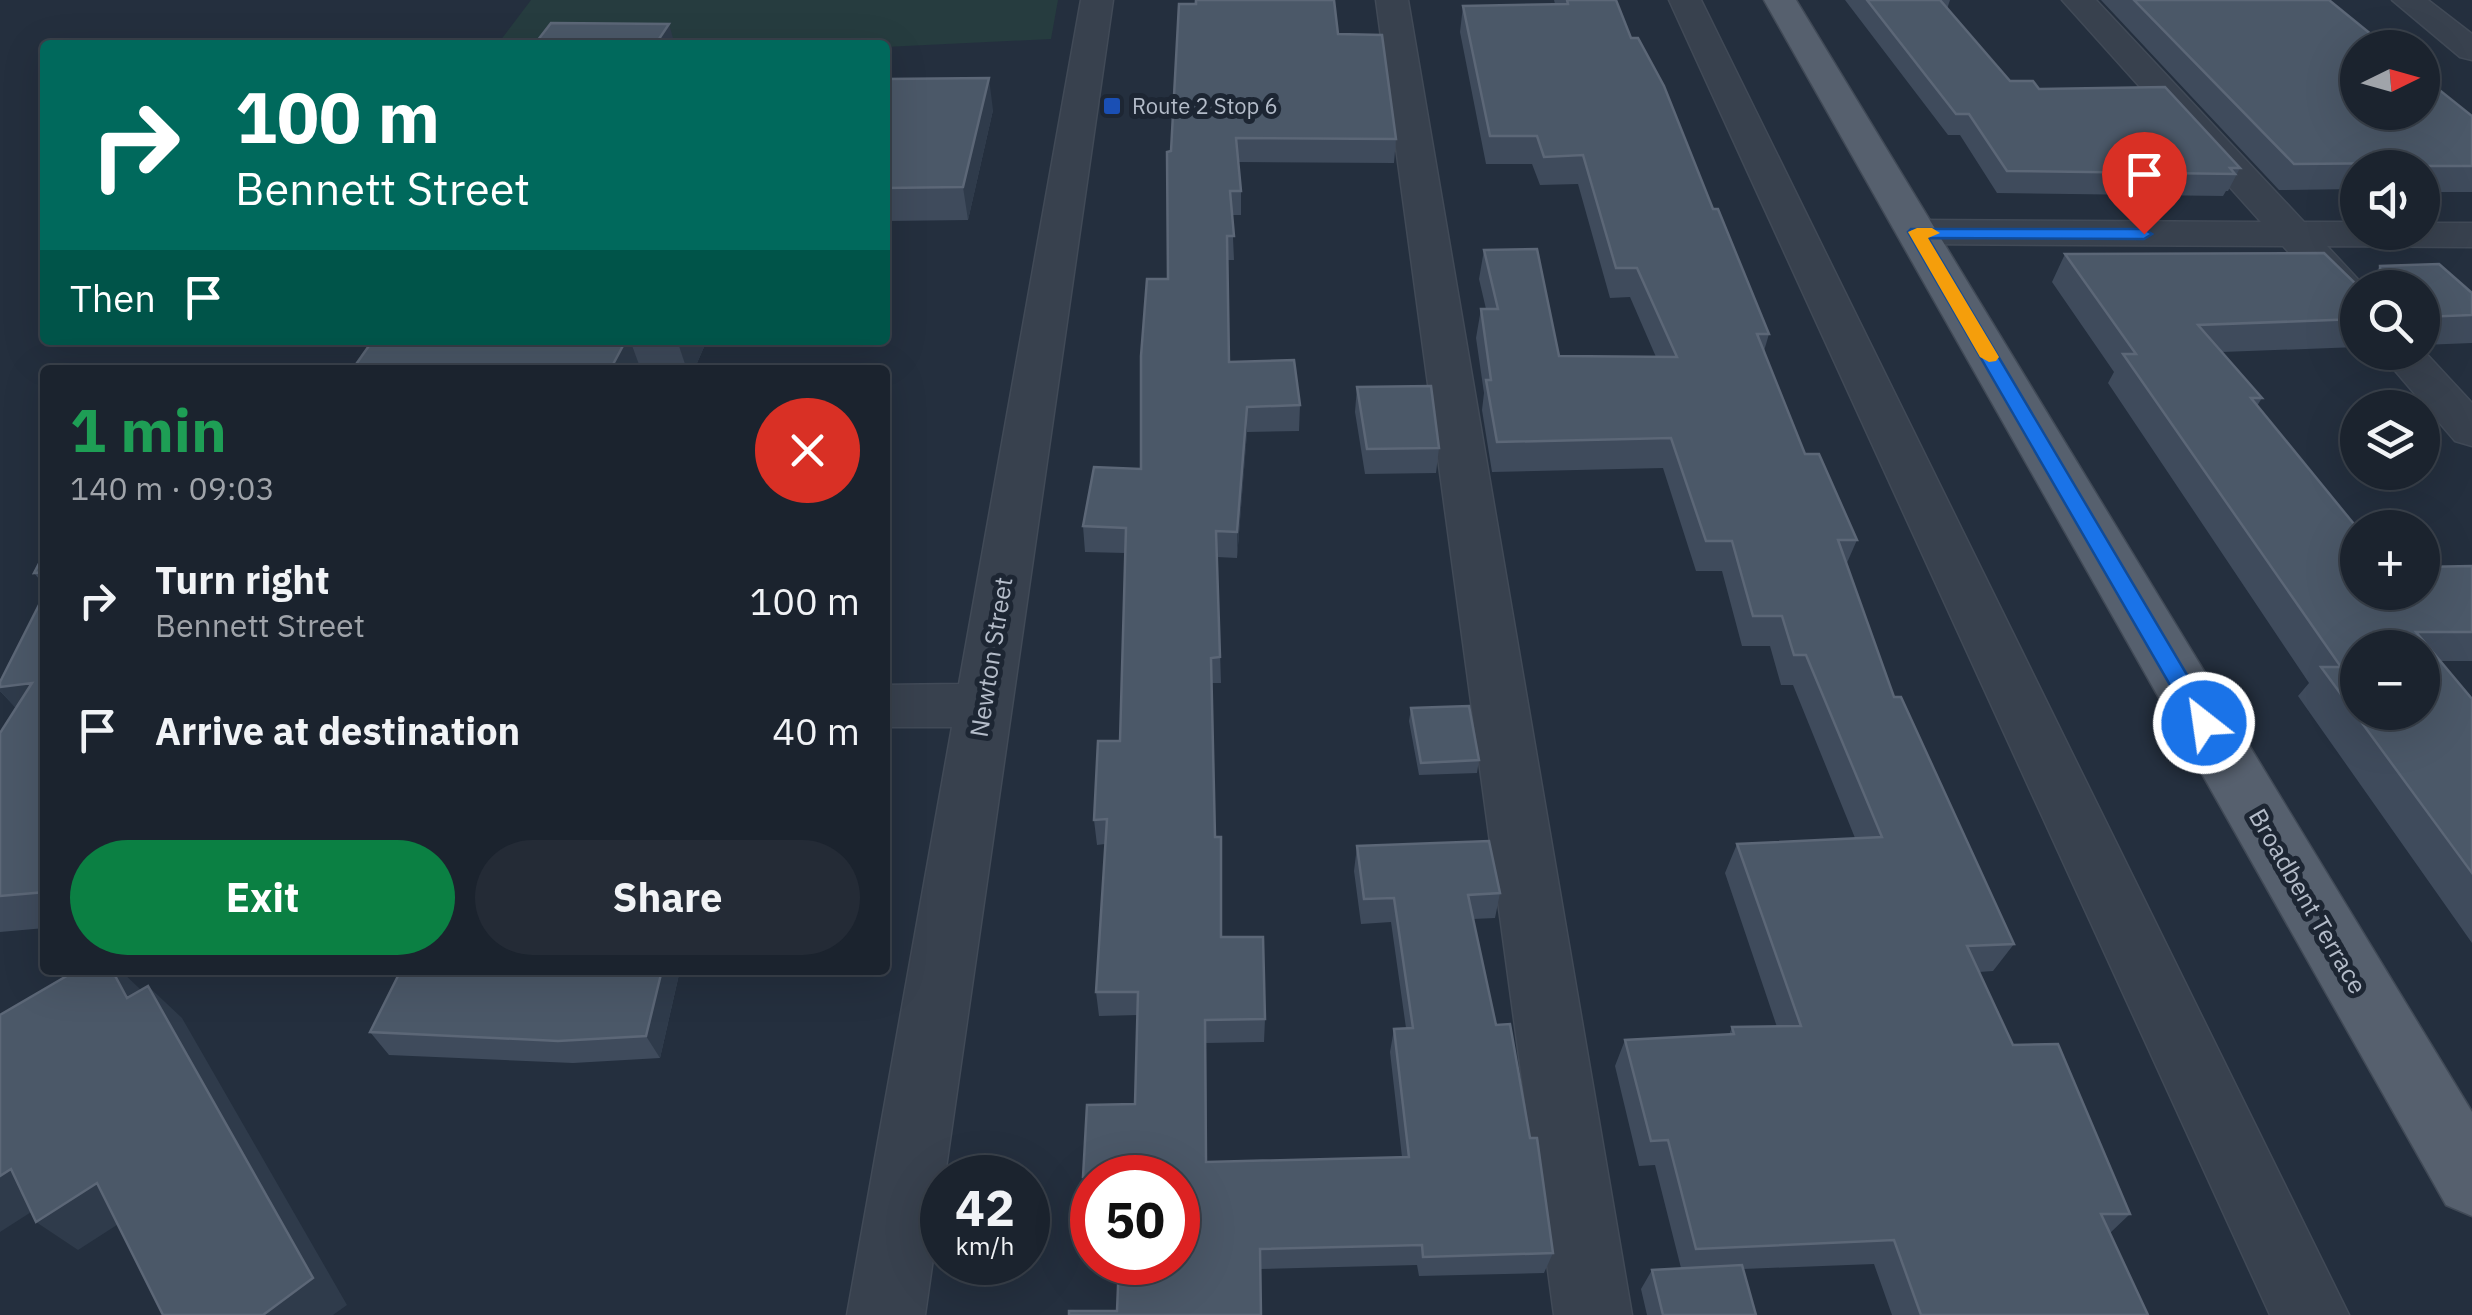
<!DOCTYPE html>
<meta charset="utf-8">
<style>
body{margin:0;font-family:"IBM Plex Sans",sans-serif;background:#242b36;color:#f1f3f6;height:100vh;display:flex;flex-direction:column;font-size:38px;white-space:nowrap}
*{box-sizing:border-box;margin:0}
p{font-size:32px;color:#a0a4aa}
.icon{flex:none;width:55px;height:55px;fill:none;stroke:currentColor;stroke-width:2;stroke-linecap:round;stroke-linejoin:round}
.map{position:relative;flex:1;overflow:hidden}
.drawer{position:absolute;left:40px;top:365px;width:850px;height:610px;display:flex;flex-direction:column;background:#1b232e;border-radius:10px;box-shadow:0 10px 40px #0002,0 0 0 2px #39404a}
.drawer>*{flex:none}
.hud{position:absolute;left:40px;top:40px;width:850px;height:305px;border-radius:10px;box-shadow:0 10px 40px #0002,0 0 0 2px #39404a;background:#00695c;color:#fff;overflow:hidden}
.needle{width:65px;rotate:85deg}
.fabs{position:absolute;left:2340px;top:30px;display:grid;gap:20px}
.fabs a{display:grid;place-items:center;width:100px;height:100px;border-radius:50%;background:#1b232e;box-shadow:0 10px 40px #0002,0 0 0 2px #39404a;font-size:50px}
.speed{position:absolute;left:920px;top:1155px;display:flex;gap:20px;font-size:50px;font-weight:700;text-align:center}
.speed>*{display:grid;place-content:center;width:130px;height:130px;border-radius:50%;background:#1b232e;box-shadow:0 10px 40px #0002,0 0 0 2px #39404a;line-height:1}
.speed small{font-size:25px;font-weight:400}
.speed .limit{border:15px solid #d22;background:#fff;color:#111}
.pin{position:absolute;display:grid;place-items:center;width:85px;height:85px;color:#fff;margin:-102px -42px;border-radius:50% 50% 50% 0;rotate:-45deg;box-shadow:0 0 10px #0007}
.pin .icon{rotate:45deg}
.me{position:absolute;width:110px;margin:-55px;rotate:330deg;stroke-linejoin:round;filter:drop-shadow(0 0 8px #0008)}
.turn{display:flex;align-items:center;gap:35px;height:210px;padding:0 30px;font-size:45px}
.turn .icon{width:130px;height:130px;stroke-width:2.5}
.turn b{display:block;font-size:70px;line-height:85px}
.then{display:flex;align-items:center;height:95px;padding:0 30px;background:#0003;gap:20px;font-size:38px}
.round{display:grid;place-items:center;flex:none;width:105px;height:105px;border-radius:52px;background:#242b36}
.head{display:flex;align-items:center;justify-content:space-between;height:170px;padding:0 30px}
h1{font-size:60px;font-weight:700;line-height:75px;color:#1e9e55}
.button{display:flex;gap:20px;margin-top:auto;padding:20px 30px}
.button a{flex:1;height:115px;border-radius:60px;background:#0b8043;color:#fff;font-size:40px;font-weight:700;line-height:115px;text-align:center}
.button a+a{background:#242b36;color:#f1f3f6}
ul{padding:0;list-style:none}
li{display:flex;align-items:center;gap:30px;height:130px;padding:0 30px}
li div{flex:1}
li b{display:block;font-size:38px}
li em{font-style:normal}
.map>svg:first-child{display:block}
</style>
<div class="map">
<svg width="2472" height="1315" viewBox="0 0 2472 1315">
<rect width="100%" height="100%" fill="#242f3e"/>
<path fill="#263c3f" d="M531,0H1058L1051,39L885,47L497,45Z"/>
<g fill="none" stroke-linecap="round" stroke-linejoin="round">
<defs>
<path id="minor" d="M1081,0H1113L925,1315H847L952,727H885V685L959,684Z
M1376,0H1408L1632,1315H1554Z
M1669,0H1701L2349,1315H2270Z
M2062,0H2096L2304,222H2358V232H2422V223H2472V247L2327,246L2366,288H2358V317L2343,313L2283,246L1917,244L1903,240L1897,232L1903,224L1917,220L2261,222Z
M2392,0H2428L2472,34V60L2460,57Z
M2422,349L2472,403V446L2455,441L2379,352H2422Z"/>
<path id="major" d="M1764,0H1796L2472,1112V1216L2446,1205Z"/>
</defs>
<use href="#minor" stroke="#414a57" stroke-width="3"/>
<use href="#major" stroke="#414a57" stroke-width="3"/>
<use href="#minor" fill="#38414e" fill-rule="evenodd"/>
<use href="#major" fill="#56606e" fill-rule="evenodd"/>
</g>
<path fill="#3f4b5c" d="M1195,0H1334L1338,34L1396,139L1394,163L1238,162L1241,191V215H1232L1234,260H1228L1229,362L1300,405L1299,431L1247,432L1237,558L1217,557L1221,683H1212L1215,837L1222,937L1265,1019L1264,1042L1206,1043L1207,1162L1402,1157L1390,1052L1394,1029L1406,1028L1391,922L1361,924L1354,871L1357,846L1500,893L1495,918L1473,919L1496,1025L1530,1138L1553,1253L1544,1273L1419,1276L1417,1265L1260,1269L1117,1311L1178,1178H1092V1198H1087L1083,1177L1135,1104L1138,1015L1099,1016L1096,992L1105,844L1097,845L1094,820L1120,741L1125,553L1085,552L1083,526L1141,469L1168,279L1171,151Z
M1554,0H1616L1631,38L1713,209L1769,334L1764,351L1805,454L1857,540L1846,565L1894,697L2014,944L1993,971L1979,972L2013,1045L2130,1214L2110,1233L2148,1315H1892L1874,1264L1743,1269L1756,1315H1647L1641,1289L1652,1270L1681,1268L1655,1165L1639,1166L1615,1066L1625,1040L1729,1035L1732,1027H1777L1725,873L1737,844L1855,838L1793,685H1781L1770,646H1742L1722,571H1696L1663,468L1492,472L1482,410L1484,393L1476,338L1481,309H1486L1479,279L1484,250L1559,356L1656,357L1630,297L1610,298L1578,184L1540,185L1532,164H1486L1460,32L1463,6L1555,4Z
M1845,0H1950L1947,9L2010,81L2039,89L2240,168L2228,191H2226L2223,196L1997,193L1960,135H1948Z
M2101,0H2329L2472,116V192H2422V168H2358V189L2279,190Z
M885,79L993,110L968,220L885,221Z
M2065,254L2358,288V347L2222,352L2262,398L2257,406L2358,592L2472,566V661H2440L2472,699V943L2298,696L2309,683L2108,383L2114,372L2052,282Z
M2380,266L2472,293V343L2422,345V288H2366Z
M373,340H707L694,370H352Z
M1357,387L1439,448L1436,473L1365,474L1355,412Z
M45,552V586L34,573Z
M45,593V928L0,932V733L16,708L0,691V682Z
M1411,708L1479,760L1477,773L1419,775L1409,721Z
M680,970L660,1058L573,1063L389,1055L370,1032Z"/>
<path fill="#2f3b4b" d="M669,24L675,45H655Z
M989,78L993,110L968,220L963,187Z
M626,340H630L641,370H610Z
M677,340H707L694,370H687Z
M1247,407V432L1237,558V532Z
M32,683L30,723L0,691V687Z
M112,970H120L139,988L162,1030L127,998Z
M662,970H680L660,1058L646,1036Z
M148,986L182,1018L347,1305L333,1315H263Z
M11,1169L53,1198L0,1232V1176Z
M97,1183L137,1212L78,1250L36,1222Z"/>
<path fill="#4b5868" stroke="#5c6777" stroke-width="2.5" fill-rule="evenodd" d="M1196,0H1334L1338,34L1382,35L1396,139L1236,138L1241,191H1230L1234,236H1227L1229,362L1294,360L1300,405L1247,407L1237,532L1216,531L1220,657L1211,658L1215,837H1221V937H1263L1265,1019L1205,1020L1206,1162L1409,1157L1394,1029L1413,1028L1394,898L1364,899L1357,846L1489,841L1500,893L1468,895L1496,1025L1510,1024L1530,1138H1537L1553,1253L1423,1257L1422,1245L1260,1249L1261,1315H1069V1311H1117L1119,1262H1178V1178H1122V1176L1083,1177L1087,1105L1135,1104L1138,992H1096L1107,819L1094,820L1098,741H1120L1126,528L1083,526L1094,467L1141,469V356L1147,279H1168L1167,152L1171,151L1179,4H1196Z
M1567,0H1616L1631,38H1638L1664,86L1713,209H1718L1769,334H1757L1805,454H1819L1857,540H1838L1894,697H1901L2014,944L1967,946L2013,1045L2058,1044L2130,1214H2101L2148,1315H1921L1894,1240L1696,1249L1668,1140L1651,1141L1625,1040L1734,1034L1732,1027L1801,1026L1737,844L1882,837L1806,655H1794L1782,616H1753L1732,541H1706L1671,438L1497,442L1486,380H1491L1481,309H1498L1484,250L1537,249L1559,356L1677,357L1637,268H1616L1583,155L1544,157L1537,136H1490L1463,6L1568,4Z
M1867,0H1940L2010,81H2033L2039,89L2165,87L2240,168H2230L2235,174L2007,171L1969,114H1956Z
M2134,0H2329L2388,48H2358V112H2422V76L2472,116V166H2410L2406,163L2294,164Z
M551,23L669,24L655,45H534Z
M989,78L963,187L885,188V79Z
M2324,253L2360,288H2358V319L2198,325L2262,398H2251L2358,529V592H2422V567L2472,566V632H2416L2472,699V873L2321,667H2341L2123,354H2136L2065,254ZM2358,648H2422V712H2358Z
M2439,264L2472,293V315L2422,317V288H2381L2380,266Z
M373,340H626L610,370H352Z
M1431,386L1439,448L1367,449L1357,387Z
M45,552V572L34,573Z
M45,593V892L0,896V733L32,683L0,687V682Z
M1469,706L1479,760L1421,763L1411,708Z
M77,970H112L127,998L148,986L313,1278L263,1315H163L97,1183L36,1222L11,1169L0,1176V1015Z
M401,970H662L646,1036L558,1041L370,1032Z
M1742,1265L1756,1315H1663L1652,1270Z"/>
<path fill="#1a73e8" stroke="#114b97" stroke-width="2.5" d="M1911,229H2144L2152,234L2144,239L1928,238L2212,717L2216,723L2212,730H2196L1908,232Z"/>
<path fill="#f59e0b" d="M1932,228L1940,233L1928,238L1999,357L1996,361L1989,362L1980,357L1908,232L1917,228Z"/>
<rect fill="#1a4fb4" stroke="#1d2633" stroke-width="4" x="1102" y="96" width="20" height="20" rx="5"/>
<g text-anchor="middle" stroke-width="10" stroke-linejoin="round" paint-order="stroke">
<g font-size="22" fill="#b4bcc9" stroke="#1d2633" text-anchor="start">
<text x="1132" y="114">Route 2 Stop 6</text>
</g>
<g font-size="25" fill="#b4bcc9" stroke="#1d2633">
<text transform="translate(991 657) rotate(-81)" y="9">Newton Street</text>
<text transform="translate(2308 901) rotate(60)" y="9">Broadbent Terrace</text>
</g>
</g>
</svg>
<div class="fabs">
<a><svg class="needle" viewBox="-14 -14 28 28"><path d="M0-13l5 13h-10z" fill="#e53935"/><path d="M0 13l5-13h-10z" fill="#a0a4aa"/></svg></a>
<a><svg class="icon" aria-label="sound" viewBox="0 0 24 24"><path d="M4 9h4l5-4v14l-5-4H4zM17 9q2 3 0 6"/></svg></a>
<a><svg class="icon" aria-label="search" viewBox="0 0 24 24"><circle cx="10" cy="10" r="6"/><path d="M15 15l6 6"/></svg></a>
<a><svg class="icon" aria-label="layers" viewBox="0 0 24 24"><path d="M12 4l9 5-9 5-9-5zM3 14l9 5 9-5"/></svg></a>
<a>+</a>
<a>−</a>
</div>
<div class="speed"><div>42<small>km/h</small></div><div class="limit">50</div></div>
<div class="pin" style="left:2144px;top:234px;background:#d93025"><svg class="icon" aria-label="arrive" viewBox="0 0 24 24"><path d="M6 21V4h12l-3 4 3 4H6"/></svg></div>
<svg class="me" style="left:2204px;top:723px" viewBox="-20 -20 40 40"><circle r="17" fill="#1a73e8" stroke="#fff" stroke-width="3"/><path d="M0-11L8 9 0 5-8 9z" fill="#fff"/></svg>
<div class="hud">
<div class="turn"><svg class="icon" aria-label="right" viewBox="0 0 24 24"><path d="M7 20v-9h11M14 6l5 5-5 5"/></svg><div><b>100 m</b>Bennett Street</div></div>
<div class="then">Then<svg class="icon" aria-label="arrive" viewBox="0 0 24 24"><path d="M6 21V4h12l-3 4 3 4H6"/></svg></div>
</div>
<section class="drawer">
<div class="head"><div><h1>1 min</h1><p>140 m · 09:03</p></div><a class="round" style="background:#d93025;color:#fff"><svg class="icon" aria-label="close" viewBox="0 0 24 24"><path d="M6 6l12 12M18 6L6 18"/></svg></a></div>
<ul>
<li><svg class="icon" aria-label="right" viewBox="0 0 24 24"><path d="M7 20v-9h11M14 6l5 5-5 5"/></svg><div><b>Turn right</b><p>Bennett Street</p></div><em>100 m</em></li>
<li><svg class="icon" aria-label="arrive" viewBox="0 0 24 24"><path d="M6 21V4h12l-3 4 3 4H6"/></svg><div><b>Arrive at destination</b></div><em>40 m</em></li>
</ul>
<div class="button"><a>Exit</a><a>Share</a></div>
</section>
</div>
